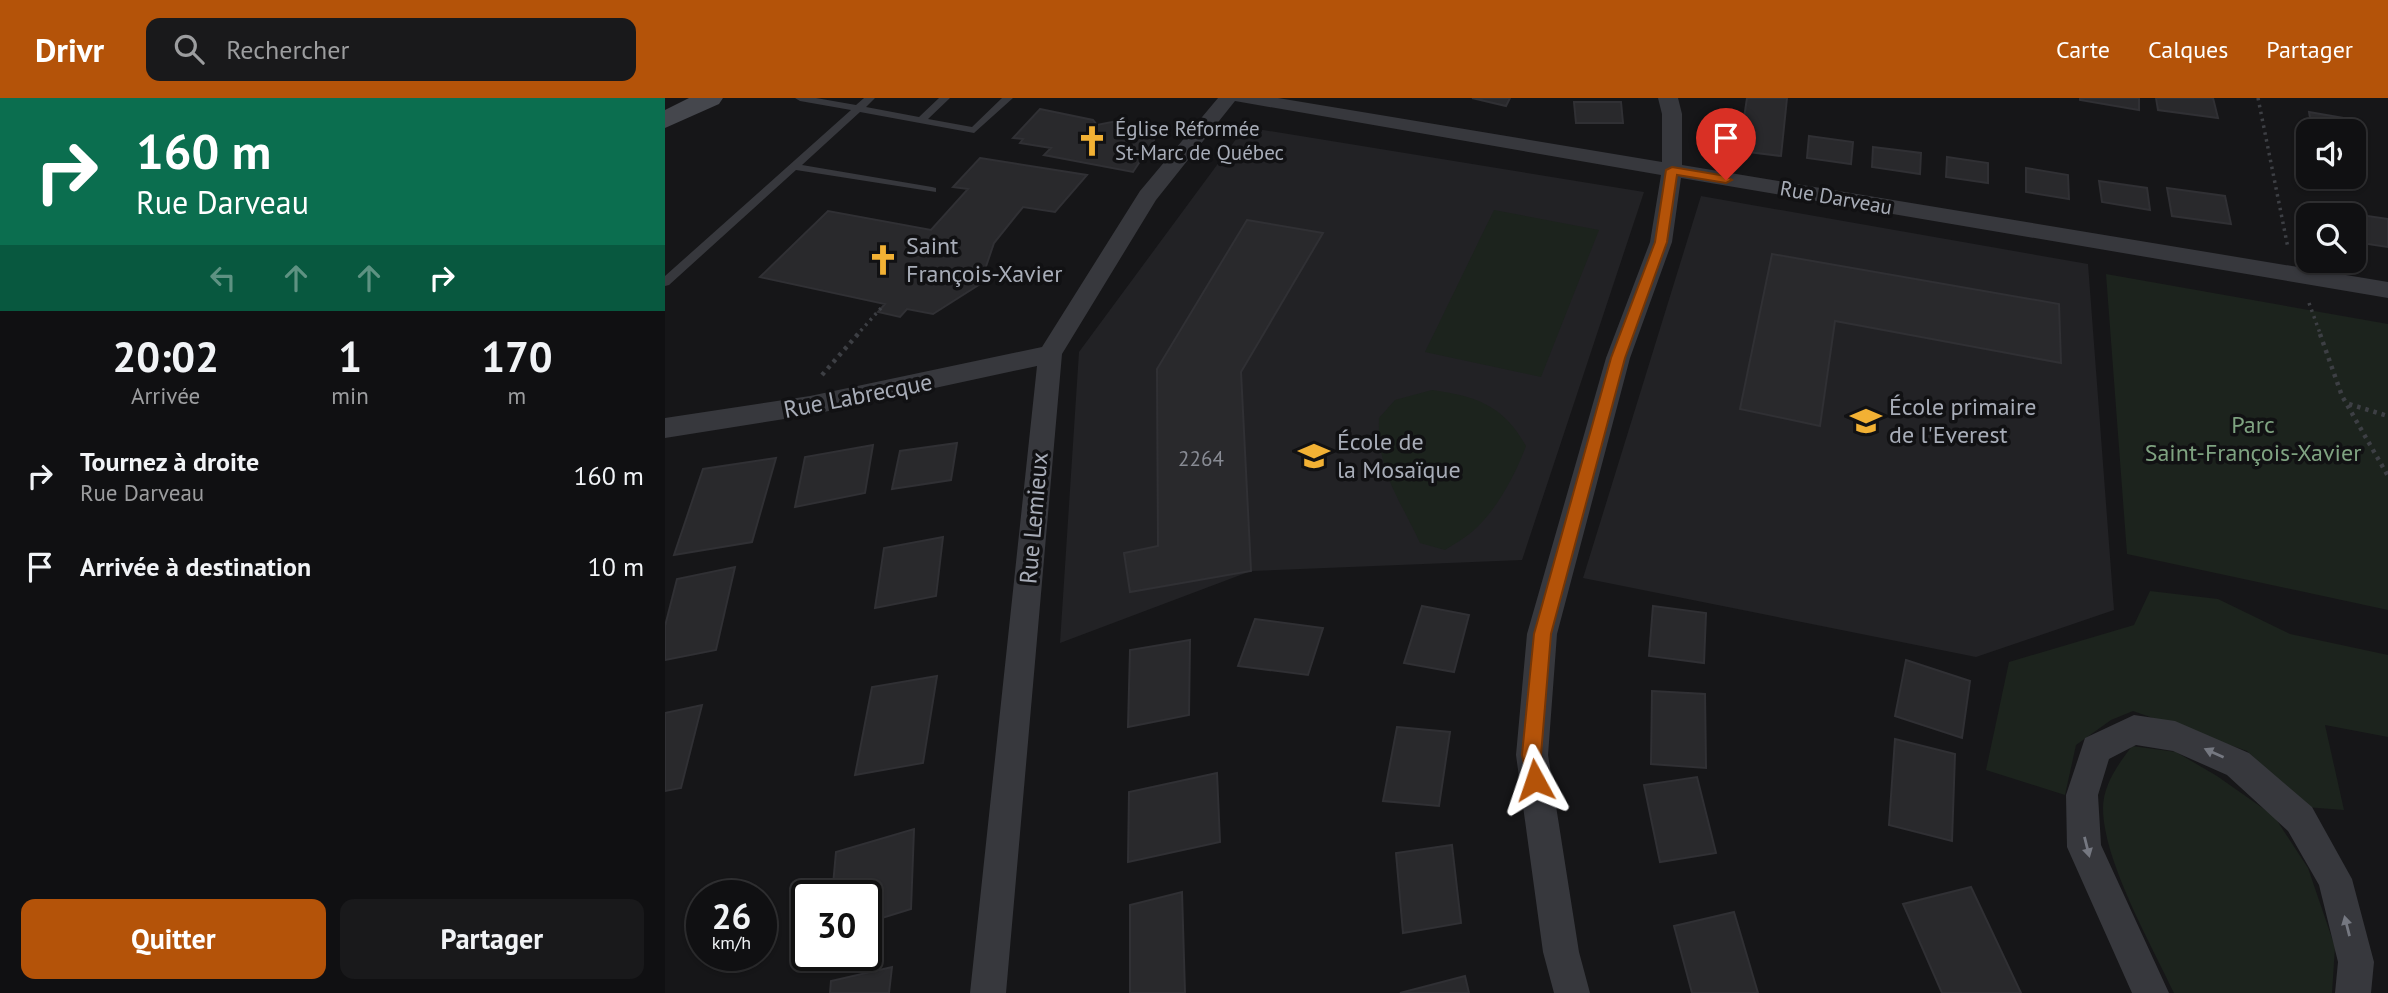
<!DOCTYPE html>
<html lang="fr">
<meta charset="utf-8">
<style>
body{margin:0;font-family:"PT Sans",sans-serif;background:#19191b;color:#f1f3f6;height:100vh;display:flex;flex-direction:column;font-size:26px;white-space:nowrap}
*{box-sizing:border-box;margin:0}
p{font-size:23px;color:#9c9d9f}
.icon{flex:none;width:38px;height:38px;fill:none;stroke:currentColor;stroke-width:2;stroke-linecap:round;stroke-linejoin:round}
.map{position:relative;flex:1;overflow:hidden}
.sheet{display:flex;flex-direction:column;background:#101012;width:665px}
.sheet>*{flex:none}
.guide{background:#0b6e4f;color:#fff;overflow:hidden}
.tools{position:absolute;left:1631px;top:21px;display:grid;gap:14px}
.tools a{display:grid;place-items:center;width:70px;height:70px;border-radius:14px;background:#101012;box-shadow:0 2px 5px #0004,0 0 0 2px #303032;font-size:35px}
.speed{position:absolute;left:21px;top:782px;display:flex;gap:14px;font-size:35px;font-weight:700;text-align:center}
.speed>*{display:grid;place-content:center;width:91px;height:91px;border-radius:50%;background:#101012;box-shadow:0 2px 5px #0004,0 0 0 2px #303032;line-height:1}
.speed small{font-size:18px;font-weight:400}
.speed .limit{border:4px solid #111;border-radius:10px;background:#fff;color:#111}
.pin{position:absolute;display:grid;place-items:center;width:60px;height:60px;color:#fff;margin:-72px -30px;border-radius:50% 50% 50% 0;rotate:-45deg;box-shadow:0 0 7px #0007}
.pin .icon{rotate:45deg}
.me{position:absolute;width:77px;margin:-38px;rotate:355deg;stroke-linejoin:round;filter:drop-shadow(0 0 5px #0008)}
.turn{display:flex;align-items:center;gap:24px;height:147px;padding:0 21px;font-size:32px}
.turn .icon{width:91px;height:91px;stroke-width:2.5}
.turn b{display:block;font-size:49px;line-height:60px}
.lanes{display:flex;align-items:center;height:66px;padding:0 21px;background:#0003;justify-content:center;gap:35px;direction:ltr}
.lanes .off{opacity:.35}
.eta{display:flex;justify-content:space-evenly;align-items:center;height:119px;text-align:center}
.eta b{font-size:42px;font-weight:700;line-height:49px}
.action{display:flex;gap:14px;margin-top:auto;padding:14px 21px}
.action a{flex:1;height:80px;border-radius:14px;background:#b45309;color:#fff;font-size:28px;font-weight:700;line-height:80px;text-align:center}
.action a+a{background:#19191b;color:#f1f3f6}
ul{padding:0;list-style:none}
li{display:flex;align-items:center;gap:21px;height:91px;padding:0 21px}
li div{flex:1}
li b{display:block;font-size:26px}
li em{font-style:normal}
header{display:flex;align-items:center;gap:42px;box-sizing:border-box;height:98px;padding:0 35px;background:#b45309;color:#fff}
header strong{font-size:33px}
nav{display:flex;gap:38px;margin-inline-start:auto;font-size:24px}
.search{width:490px;height:63px;background:#19191b;display:flex;align-items:center;gap:18px;box-sizing:border-box;padding:0 24px;border-radius:14px;color:#9c9d9f;font-size:26px}
main{display:flex;flex:1;min-height:0}
.map>svg:first-child{display:block}
</style>
<header>
<strong>Drivr</strong>
<div class="search"><svg class="icon" aria-label="search" viewBox="0 0 24 24"><circle cx="10" cy="10" r="6"/><path d="M15 15l6 6"/></svg>Rechercher</div>
<nav><a>Carte</a><a>Calques</a><a>Partager</a></nav>
</header>
<main>
<section class="sheet">
<div class="guide">
<div class="turn"><svg class="icon" aria-label="right" viewBox="0 0 24 24"><path d="M7 20v-9h11M14 6l5 5-5 5"/></svg><div><b>160 m</b>Rue Darveau</div></div>
<div class="lanes"><svg class="icon off" aria-label="left" viewBox="0 0 24 24"><path d="M17 20v-9H6M10 6l-5 5 5 5"/></svg><svg class="icon off" aria-label="ahead" viewBox="0 0 24 24"><path d="M12 20V5M6 11l6-6 6 6"/></svg><svg class="icon off" aria-label="ahead" viewBox="0 0 24 24"><path d="M12 20V5M6 11l6-6 6 6"/></svg><svg class="icon" aria-label="right" viewBox="0 0 24 24"><path d="M7 20v-9h11M14 6l5 5-5 5"/></svg></div>
</div>
<div class="eta">
<div><b>20:02</b><p>Arrivée</p></div>
<div><b>1</b><p>min</p></div>
<div><b>170</b><p>m</p></div>
</div>
<ul>
<li><svg class="icon" aria-label="right" viewBox="0 0 24 24"><path d="M7 20v-9h11M14 6l5 5-5 5"/></svg><div><b>Tournez à droite</b><p>Rue Darveau</p></div><em>160 m</em></li>
<li><svg class="icon" aria-label="arrive" viewBox="0 0 24 24"><path d="M6 21V4h12l-3 4 3 4H6"/></svg><div><b>Arrivée à destination</b></div><em>10 m</em></li>
</ul>
<div class="action"><a>Quitter</a><a>Partager</a></div>
</section>
<div class="map">
<svg width="1723" height="895" viewBox="0 0 1723 895">
<rect width="100%" height="100%" fill="#161618"/>
<path fill="#222225" d="M580,29L979,94L857,462L586,473L395,545L414,254Z
M1036,98L1423,166L1449,512L1311,559L918,480Z"/>
<path fill="#1c231d" d="M829,112L934,132L876,279L760,254Z
M1441,176L1723,226V512L1462,456Z
M767,292C811,298 838,307 861,348C850,377 832,412 808,433C800,440 789,446 780,452L755,445C734,399 712,374 714,320L730,302Z
M1485,493L1553,501L1625,536L1723,557V639L1660,627L1679,712L1640,709L1582,653L1468,613L1446,622L1411,647L1400,697L1321,672L1344,564L1469,527Z
M1467,648L1511,654L1552,678L1609,718L1643,770L1670,849L1667,895H1509C1486,846 1438,762 1438,710C1438,687 1454,665 1467,648Z"/>
<path fill="#29292c" stroke="#303034" stroke-width="2" d="M807,0H845L841,8Z
M1082,0H1122L1116,58L1074,53Z
M1415,0H1474V12L1415,2Z
M1491,0H1548L1553,20L1493,12Z
M909,4H956L958,25H911Z
M375,11L428,22L432,27L452,23L470,26L482,32L489,42L468,74L379,57L386,50L355,45L358,41L348,40Z
M1644,14L1691,22L1695,39L1689,38V33L1647,31Z
M1144,38L1188,44L1186,66L1142,60Z
M1208,49L1256,55L1255,76L1207,69Z
M1282,59L1323,65V85L1281,79Z
M315,60L422,77L390,114L358,109L329,145L315,186L268,216L242,211L235,219L213,214L220,206L95,179L163,113L266,132L303,91L288,89Z
M1361,70L1403,77L1404,101L1361,94Z
M1434,83L1482,90L1485,112L1437,104Z
M1502,90L1560,98L1566,126L1507,118Z
M1668,113L1723,121V149L1689,144V117H1669Z
M582,122L658,135L576,274L586,473L465,494L459,455L493,448L492,271Z
M1107,156L1394,206L1396,265L1170,223L1155,328L1075,311Z
M292,345L286,382L227,391L235,353Z
M208,347L200,395L130,409L140,359Z
M111,360L87,444L9,457L38,371Z
M278,439L271,498L210,510L219,450Z
M70,469L51,552L0,562V528L12,481Z
M757,508L804,517L789,574L739,565Z
M988,508L1041,515L1039,565L984,558Z
M590,521L658,530L643,577L573,568Z
M525,542L524,617L463,629L465,552Z
M1241,562L1305,583L1297,640L1230,618Z
M272,578L258,665L190,677L207,589Z
M987,593L1040,596L1041,670L986,666Z
M37,607L16,690L0,693V615Z
M732,629L785,634L774,708L718,703Z
M1230,641L1290,656L1287,743L1224,727Z
M552,675L555,744L463,764L464,694Z
M1032,679L1051,755L995,764L979,687Z
M249,731L246,811L201,825V798H167L171,754Z
M787,747L796,825L738,835L731,755Z
M1306,789L1356,895H1277L1238,806Z
M517,794L520,895H465V807Z
M1069,814L1093,895H1027L1009,828Z
M227,869L224,895H165L166,883Z
M800,878L804,895H735Z"/>
<g fill="none" stroke-linecap="round" stroke-linejoin="round">
<path stroke="#3d3f44" stroke-width="3.5" stroke-dasharray="2.5 4.5" stroke-linecap="butt" d="M1593,0L1623,150
M1644,205L1656,238
M191,238L217,209"/>
<path stroke="#3d3f44" stroke-width="4.5" stroke-dasharray="3.5 5" stroke-linecap="butt" d="M1655,236L1677,298L1723,378
M157,277L193,236
M1684,306L1723,318"/>
<path fill="#37383d" fill-rule="evenodd" d="M130,0H151L191,7L199,0H210L201,9L254,19L274,0H285L263,21L307,29L337,0H348L309,35L195,14L137,67L267,89L271,90V94L131,72L4,187L0,188V178L186,12L135,3Z"/>
<path fill="#37383d" fill-rule="evenodd" d="M553,0H613L997,64V16L993,0H1013L1017,16V67L1723,184V200L1016,80L1007,144L965,260L892,536L883,657L914,854L925,895H889L878,854L851,657L862,536L941,260L985,144L996,77L570,3L491,102L397,256L341,895H305L372,268L145,317L0,340V320L145,298L377,249L475,93Z
M1469,617L1510,623L1584,655L1647,709L1687,781L1709,864L1706,895H1670L1673,864L1654,787L1623,733L1562,677L1508,653L1471,647L1444,661L1433,697L1436,747L1504,895H1467L1402,749L1401,697L1420,640Z"/>
<path fill="#45474d" fill-rule="evenodd" d="M24,0H58L54,6L0,30V12Z"/>
</g>
<defs><path id="oneway-solid" d="M-6-.8H1V-3.2L6.5 0L1 3.2V.8H-6Z" transform="scale(1.75)"/></defs>
<g fill="#757881">
<use href="#oneway-solid" transform="translate(1549 655) rotate(-156)"/>
<use href="#oneway-solid" transform="translate(1422 749) rotate(76)"/>
<use href="#oneway-solid" transform="translate(1682 828) rotate(-104)"/>
</g>
<path fill="#b45309" stroke="#753606" stroke-width="2" d="M1007,69L1061,78L1067,82L1061,85L1012,77L1002,144L960,260L886,536L876,657L880,682L877,688L870,691L864,688L857,657L869,536L946,260L990,144L1001,72Z"/>
<defs>
<symbol id="church-bare" viewBox="-9 -9 18 18"><path d="M-1.2-6h2.4v3.5h3.3v2.4h-3.3V6h-2.4V-.1h-3.3v-2.4h3.3Z" fill="#f2b134" stroke="#111113" stroke-width="2.5" paint-order="stroke"/></symbol>
<symbol id="school-bare" viewBox="-9 -9 18 18"><path d="M0-5L7-2L0 1L-7-2ZM-4 1L0 2.5L4 1V4Q0 6-4 4Z" fill="#f2b134" stroke="#111113" stroke-width="2.5" paint-order="stroke"/></symbol>
</defs>
<g fill-rule="evenodd">
<use href="#church-bare" x="405" y="21" width="44" height="44"/>
<use href="#church-bare" x="196" y="140" width="44" height="44"/>
<use href="#school-bare" x="1179" y="301" width="44" height="44"/>
<use href="#school-bare" x="627" y="336" width="44" height="44"/>
</g>
<g text-anchor="middle" stroke-width="7" stroke-linejoin="round" paint-order="stroke">
<g font-size="21" fill="#a8adb8" stroke="#111113" text-anchor="start">
<text x="450" y="38">Église Réformée<tspan x="450" dy="24">St-Marc de Québec</tspan></text>
</g>
<g font-size="21" fill="#a8adb8" stroke="#111113">
<text transform="translate(1171 100) rotate(10)" y="7">Rue Darveau</text>
</g>
<g font-size="21" fill="#888b94">
<text x="536" y="368">2264</text>
</g>
<g font-size="24" fill="#a8adb8" stroke="#111113" text-anchor="start">
<text x="241" y="156">Saint<tspan x="241" dy="28">François-Xavier</tspan></text>
<text x="1224" y="317">École primaire<tspan x="1224" dy="28">de l'Everest</tspan></text>
<text x="672" y="352">École de<tspan x="672" dy="28">la Mosaïque</tspan></text>
</g>
<g font-size="24" fill="#a8adb8" stroke="#111113">
<text transform="translate(193 298) rotate(-11)" y="8">Rue Labrecque</text>
<text transform="translate(369 420) rotate(-85)" y="8">Rue Lemieux</text>
</g>
<g font-size="24" fill="#7fa381" stroke="#111113">
<text x="1588" y="335">Parc<tspan x="1588" dy="28">Saint-François-Xavier</tspan></text>
</g>
</g>
</svg>
<div class="tools">
<a><svg class="icon" aria-label="sound" viewBox="0 0 24 24"><path d="M4 9h4l5-4v14l-5-4H4zM17 9q2 3 0 6"/></svg></a>
<a><svg class="icon" aria-label="search" viewBox="0 0 24 24"><circle cx="10" cy="10" r="6"/><path d="M15 15l6 6"/></svg></a>
</div>
<div class="speed"><div>26<small>km/h</small></div><div class="limit">30</div></div>
<div class="pin" style="left:1061px;top:82px;background:#d93025"><svg class="icon" aria-label="arrive" viewBox="0 0 24 24"><path d="M6 21V4h12l-3 4 3 4H6"/></svg></div>
<svg class="me" style="left:870px;top:682px" viewBox="-20 -20 40 40"><path d="M0-17L14 15 0 8-14 15z" fill="#b45309" stroke="#fff" stroke-width="4"/></svg>
</div>
</main>
